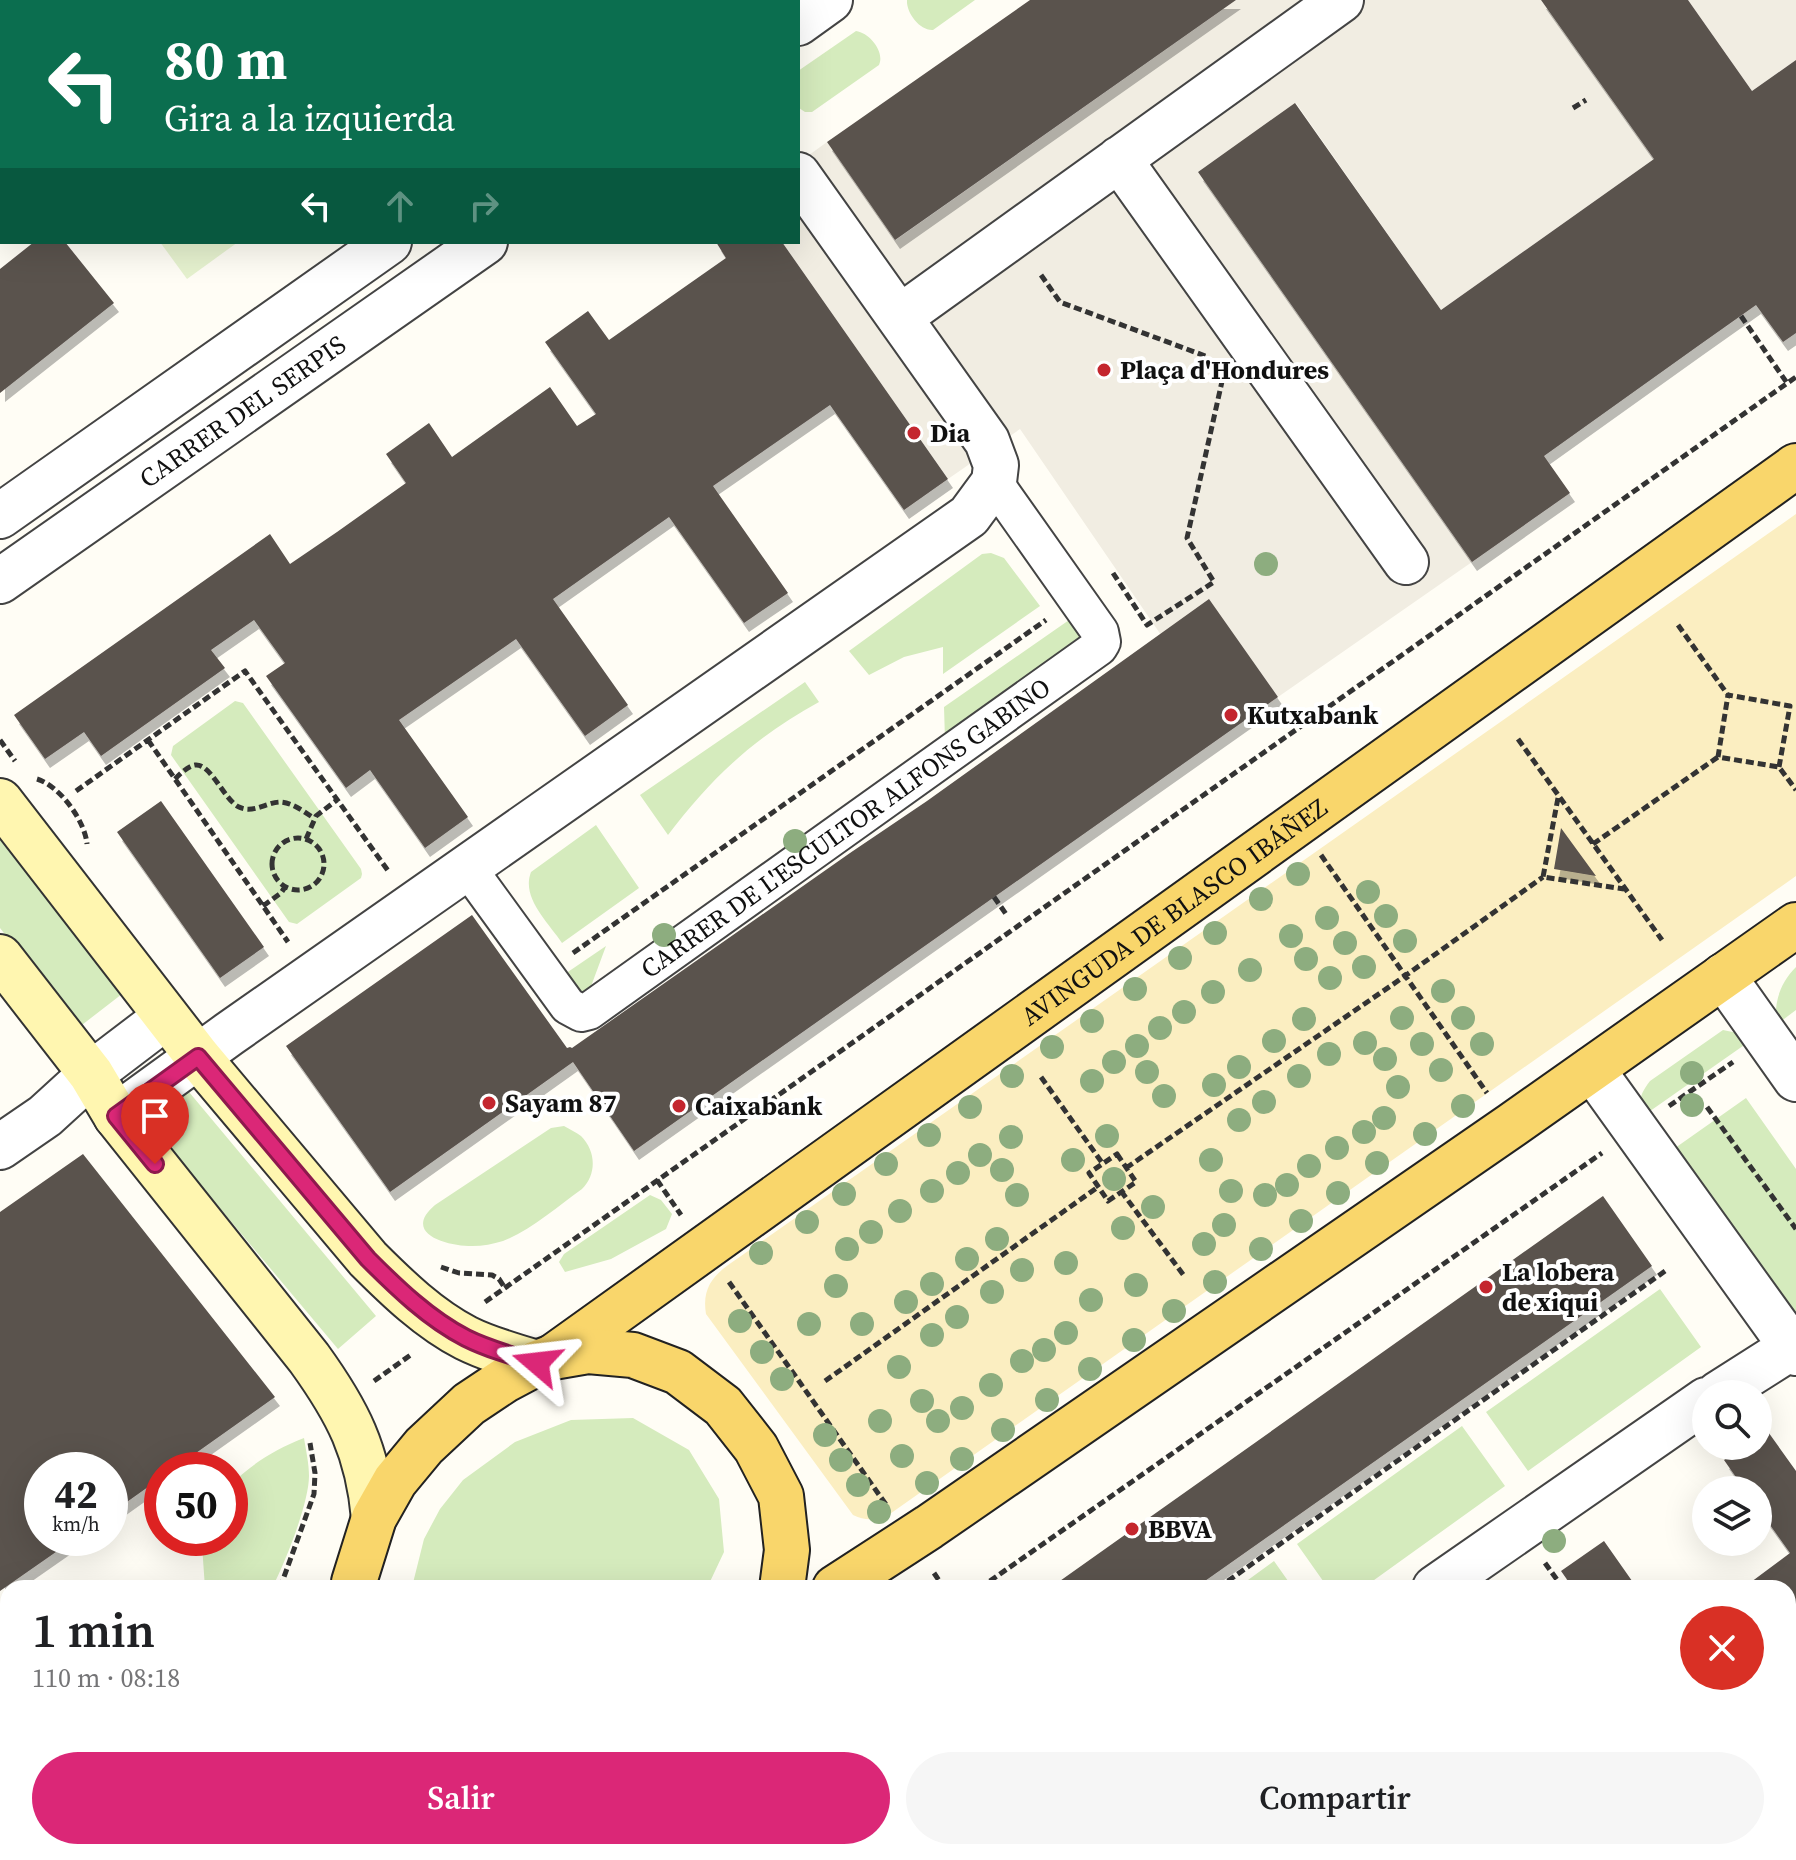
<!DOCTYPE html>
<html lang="es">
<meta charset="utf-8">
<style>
body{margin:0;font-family:"Source Serif 4",serif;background:#f6f6f6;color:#202124;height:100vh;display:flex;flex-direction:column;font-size:30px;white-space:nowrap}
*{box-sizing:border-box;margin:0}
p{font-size:26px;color:#757577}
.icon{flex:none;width:44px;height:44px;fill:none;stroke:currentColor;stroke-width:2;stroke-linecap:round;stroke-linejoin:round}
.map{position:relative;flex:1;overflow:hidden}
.sheet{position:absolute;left:0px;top:1580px;width:1796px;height:280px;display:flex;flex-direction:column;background:#fff;border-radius:24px 24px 0 0;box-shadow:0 8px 32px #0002}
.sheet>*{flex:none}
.guide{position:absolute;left:0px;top:0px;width:800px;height:244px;box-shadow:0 8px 32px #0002;background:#0b6e4f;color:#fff;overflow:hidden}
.buttons{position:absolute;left:1692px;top:1380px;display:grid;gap:16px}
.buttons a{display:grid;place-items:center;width:80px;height:80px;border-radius:50%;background:#fff;box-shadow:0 8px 32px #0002;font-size:40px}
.speed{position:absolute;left:24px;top:1452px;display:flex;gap:16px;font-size:40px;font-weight:700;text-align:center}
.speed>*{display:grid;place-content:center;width:104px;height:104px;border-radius:50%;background:#fff;box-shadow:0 8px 32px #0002;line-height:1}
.speed small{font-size:20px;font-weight:400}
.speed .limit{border:12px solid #d22;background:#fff;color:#111}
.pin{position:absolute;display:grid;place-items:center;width:68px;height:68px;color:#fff;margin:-82px -34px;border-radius:50% 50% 50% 0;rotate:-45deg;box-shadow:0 0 8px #0007}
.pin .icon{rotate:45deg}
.me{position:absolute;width:88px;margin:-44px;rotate:287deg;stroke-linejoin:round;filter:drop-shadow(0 0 6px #0008)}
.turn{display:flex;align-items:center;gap:28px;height:168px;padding:0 32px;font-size:36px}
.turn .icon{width:104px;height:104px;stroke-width:2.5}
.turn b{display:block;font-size:56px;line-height:68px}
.lanes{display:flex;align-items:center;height:76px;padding:0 32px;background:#0003;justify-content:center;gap:40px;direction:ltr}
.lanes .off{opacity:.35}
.round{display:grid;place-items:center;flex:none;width:84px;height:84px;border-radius:42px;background:#f6f6f6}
.summary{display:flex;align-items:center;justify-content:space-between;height:136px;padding:0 32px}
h1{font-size:48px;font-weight:600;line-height:60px}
.button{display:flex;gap:16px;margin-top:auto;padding:16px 32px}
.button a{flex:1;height:92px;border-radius:48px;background:#db2777;color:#fff;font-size:32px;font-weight:600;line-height:92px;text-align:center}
.button a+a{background:#f6f6f6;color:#202124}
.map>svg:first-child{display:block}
</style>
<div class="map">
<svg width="1796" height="1860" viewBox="0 0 1796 1860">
<defs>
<filter id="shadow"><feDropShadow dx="5" dy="9" stdDeviation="0" flood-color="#0004"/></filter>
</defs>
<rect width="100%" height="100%" fill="#fffdf5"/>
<path fill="#d5ebbd" d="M907,0H975L933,30C920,31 906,13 907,0Z
M856,31C870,33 885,52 879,65L812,112H805L799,108L798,71Z
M991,553L1004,558L1040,606L943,674V647L904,657L869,675L849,651L982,554Z
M1072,618L1088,639L945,740L944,707Z
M805,682L819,702C755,737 712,777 668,835L640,795Z
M235,701L243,703L361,869L362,874L361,878L297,924L289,922L171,755L173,746Z
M596,825L639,888L562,943C548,922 521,898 531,872Z
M0,837L122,994L78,1028L0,928Z
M606,946L590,989L575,1000L559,978Z
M1796,967V1010L1776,1025C1774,1002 1780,983 1796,967Z
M1723,1030L1742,1034L1750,1041L1643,1116C1638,1101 1640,1094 1650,1081Z
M189,1092L376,1316L338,1349L150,1125Z
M1746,1098L1796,1169V1334L1668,1153Z
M564,1126C569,1129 576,1132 581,1136C596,1151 597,1174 582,1189C558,1206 530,1231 503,1241C493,1244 483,1246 472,1246C448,1246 401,1234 435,1205L551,1128Z
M650,1195L661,1200L672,1214L666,1229L611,1259L565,1272L559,1262L564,1254Z
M1660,1289L1701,1347L1528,1471L1486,1412Z
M633,1418L689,1450L719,1499L724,1552L707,1588H413V1583L424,1539L440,1509L463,1480L515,1442L571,1420Z
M1462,1426L1505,1486L1363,1588H1328L1297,1544Z
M304,1438C306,1451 309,1463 309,1476C309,1503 285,1563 272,1588H205L202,1545L203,1538H230V1485C252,1464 275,1449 304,1438Z
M1274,1561L1293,1588H1237Z
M122,1852H194L182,1860H111Z
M397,1852H535L555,1860H391V1854Z"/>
<path fill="#fbeec1" d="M1796,514V876L887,1516C873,1520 866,1521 853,1515L706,1314C700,1278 725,1268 751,1249Z"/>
<path fill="#e6f2cf" d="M160,242H238L187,279Z"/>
<path fill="#f1ede2" d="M1236,0H1541L1654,159L1441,310L1296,103L1198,172L1472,562L1278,697L1209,600L1161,635L1020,429L948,479L782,242H798V163L827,142L896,240Z
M1688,0H1796V60L1752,91Z"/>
<path fill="#5a524d" filter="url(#shadow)" d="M1030,0H1236L895,240L827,142Z
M1541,0H1688L1752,91L1796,60V333L1783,342L1756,305L1698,346L1544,456L1570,493L1472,562L1198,172L1295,103L1441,310L1654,159Z
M34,242H65L114,303L0,393V269Z
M716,242H782L948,479L904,510L830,405L713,486L788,593L744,623L669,517L553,599L628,705L585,736L516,639L399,720L468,817L425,848L370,770L346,788L266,676L285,663L254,620L211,650L225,668L101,756L84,732L45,759L14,715L270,534L290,564L337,532L406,483L386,454L429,423L452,457L550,387L577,426L596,414L545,342L588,311L609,340L726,258Z
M1209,599L1278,697L634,1151L573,1062L390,1192L286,1046L472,915L567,1048L570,1047L572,1048L850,853L927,801Z
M161,801L264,947L220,978L117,832Z
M1561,828L1596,876L1554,869Z
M83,1154L275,1397L172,1470H162V1477L110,1514V1470H42V1538H76L0,1591V1212Z
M1603,1196L1652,1266L1195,1588H1050Z
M1766,1429L1796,1471V1757L1788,1762V1588H1743L1790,1553L1758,1508V1490H1745L1724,1460L1742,1446H1758V1435Z
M1604,1541L1637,1588H1573L1561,1571Z
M951,1852H1032L1037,1860H957Z
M1082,1852H1114L1103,1860H1088Z
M1279,1852H1344L1350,1860H1285Z
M1379,1852H1656L1644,1860H1368Z"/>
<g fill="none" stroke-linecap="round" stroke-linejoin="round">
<defs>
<path id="service" d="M0,1672L8,1666"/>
<g id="pedestrian">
<path id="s1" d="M467,867L568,1006L581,1013L589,1011L1099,647L1102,642L1100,632L994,482"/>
<path d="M1244,1852L1250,1860"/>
<path d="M1166,1860L1177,1852"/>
</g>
<path id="minor" d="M1119,159L1406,562
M900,317L1341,0
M1723,976L1796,1079
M1592,1069L1796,1353
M116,1116L229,1034L969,516L994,482L996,465L987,441L798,175
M0,1147L45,1116L91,1074L166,1017
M1718,1394L1792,1347
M1435,1588L1706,1400"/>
<g id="tertiary">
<path d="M724,2L727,0"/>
<path d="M798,23L830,0"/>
<path d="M0,516L389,242"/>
<path id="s2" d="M0,581L485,242"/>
</g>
<path id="secondary" d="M0,801L198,1057L368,1259C397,1288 429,1319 466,1338C488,1349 513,1356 537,1363
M0,957L91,1074L116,1116L309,1358C348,1412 368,1451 374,1518"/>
<g id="primary">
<path id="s3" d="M553,1357L1796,466"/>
<path d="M354,1588V1582L374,1518L395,1481L424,1446L469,1404L505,1380L537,1363L553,1357L588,1351L633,1355L678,1372L723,1406L756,1448L781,1496L787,1550L782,1588"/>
<path d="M835,1588L929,1527L1512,1125L1796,925"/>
<path d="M682,1852L691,1860"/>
<path d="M841,1852L847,1860"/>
<path d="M58,1860L69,1852"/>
<path d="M240,1860L251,1852"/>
</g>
</defs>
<use href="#service" stroke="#444" stroke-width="28"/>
<use href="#pedestrian" stroke="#444" stroke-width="40"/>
<use href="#minor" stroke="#444" stroke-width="48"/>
<use href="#tertiary" stroke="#444" stroke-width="48"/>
<use href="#secondary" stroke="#333" stroke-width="48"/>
<use href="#primary" stroke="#222" stroke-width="48"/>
<path stroke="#333" stroke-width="5" stroke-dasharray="8 4" stroke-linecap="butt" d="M1573,108L1586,100
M1041,275L1060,302L1208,357
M1741,316L1787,383
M1113,573L1147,625L1214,582L1187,538L1223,377
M1678,625L1728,695
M1518,739L1662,940
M0,740L15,761
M148,740L288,942
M1779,767L1790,706L1728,695L1718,757L1779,767L1796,790
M37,779C60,786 85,821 87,844
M175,779C180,774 188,766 195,765C211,763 224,800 239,807C253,814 267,802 281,802C293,803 304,812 314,818
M76,791L245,671L389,872
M1558,798L1543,877L1624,889
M272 864a26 26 0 1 1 52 0a26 26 0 1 1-52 0Z
M306,839L316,816L337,800
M1593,844L1718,757
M1321,855L1487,1093
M994,897L1006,914
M263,906L281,893L285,887
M573,953L1046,620
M1041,1077L1103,1164
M1669,1106L1733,1062
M1707,1107L1796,1229
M1117,1154L1136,1182L1108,1201L1089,1173Z
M1126,1168L1405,976L1543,877
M657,1180L681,1215
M1121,1191L1185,1277
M441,1267L459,1273L492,1275L499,1279L505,1288
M729,1282L887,1506
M485,1302L1796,377
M374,1381L412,1354
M825,1381L1098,1187
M1545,1563L1563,1588
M934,1573L944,1588
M280,1588L314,1494L315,1473L310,1443
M980,1588L1602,1153
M1218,1588L1668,1269
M0,1814L8,1809
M556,1852L577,1860
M769,1852L775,1860
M1358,1852L1360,1855L1364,1852
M364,1860L377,1852
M577,1860L585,1858L592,1852"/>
<use href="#service" stroke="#fff" stroke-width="24"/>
<use href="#pedestrian" stroke="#fff" stroke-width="36"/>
<use href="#minor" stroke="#fff" stroke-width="44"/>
<use href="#tertiary" stroke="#fff" stroke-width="44"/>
<use href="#secondary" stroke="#fff6b0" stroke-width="44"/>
<use href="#primary" stroke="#f9d66b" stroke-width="44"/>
</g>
<g fill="#8dad7f">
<circle cx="1266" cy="564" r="12"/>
<circle cx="795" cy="841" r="12"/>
<circle cx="1298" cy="874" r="12"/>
<circle cx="1368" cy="892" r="12"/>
<circle cx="1261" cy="899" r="12"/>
<circle cx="1386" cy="916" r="12"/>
<circle cx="1327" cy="918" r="12"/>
<circle cx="1215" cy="933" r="12"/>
<circle cx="664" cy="935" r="12"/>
<circle cx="1291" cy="936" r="12"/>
<circle cx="1405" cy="941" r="12"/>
<circle cx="1345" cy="943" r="12"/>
<circle cx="1180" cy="958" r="12"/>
<circle cx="1306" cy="959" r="12"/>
<circle cx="1364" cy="967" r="12"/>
<circle cx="1250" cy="970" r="12"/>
<circle cx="1330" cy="978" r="12"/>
<circle cx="1135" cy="989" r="12"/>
<circle cx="1443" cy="991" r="12"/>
<circle cx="1213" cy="992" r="12"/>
<circle cx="1184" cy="1012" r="12"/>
<circle cx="1402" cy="1018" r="12"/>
<circle cx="1463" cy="1018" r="12"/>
<circle cx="1304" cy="1019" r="12"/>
<circle cx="1092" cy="1021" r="12"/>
<circle cx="1160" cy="1028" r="12"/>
<circle cx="1274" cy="1041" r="12"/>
<circle cx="1365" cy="1043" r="12"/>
<circle cx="1422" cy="1044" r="12"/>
<circle cx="1482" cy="1044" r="12"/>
<circle cx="1137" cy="1046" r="12"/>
<circle cx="1052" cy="1047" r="12"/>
<circle cx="1329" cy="1054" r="12"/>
<circle cx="1385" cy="1059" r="12"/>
<circle cx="1114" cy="1062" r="12"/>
<circle cx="1239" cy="1067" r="12"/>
<circle cx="1441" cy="1070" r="12"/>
<circle cx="1147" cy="1072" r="12"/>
<circle cx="1692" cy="1073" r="12"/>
<circle cx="1012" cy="1076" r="12"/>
<circle cx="1299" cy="1076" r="12"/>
<circle cx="1092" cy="1081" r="12"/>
<circle cx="1214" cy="1085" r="12"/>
<circle cx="1398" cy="1087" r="12"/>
<circle cx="1164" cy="1096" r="12"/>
<circle cx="1264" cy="1102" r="12"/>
<circle cx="1692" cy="1105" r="12"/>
<circle cx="1463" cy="1106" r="12"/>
<circle cx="970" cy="1107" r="12"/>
<circle cx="1384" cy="1118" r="12"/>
<circle cx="1239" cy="1120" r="12"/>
<circle cx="1364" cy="1132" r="12"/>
<circle cx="1425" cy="1134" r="12"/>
<circle cx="929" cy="1135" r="12"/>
<circle cx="1107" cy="1136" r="12"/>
<circle cx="1011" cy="1137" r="12"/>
<circle cx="1337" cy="1148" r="12"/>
<circle cx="980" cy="1155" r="12"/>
<circle cx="1073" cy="1160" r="12"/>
<circle cx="1211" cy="1160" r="12"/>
<circle cx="1377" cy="1163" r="12"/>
<circle cx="886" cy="1164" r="12"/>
<circle cx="1309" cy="1166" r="12"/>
<circle cx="1002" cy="1170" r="12"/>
<circle cx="958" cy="1173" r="12"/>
<circle cx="1114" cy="1179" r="12"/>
<circle cx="1287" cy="1185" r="12"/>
<circle cx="932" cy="1191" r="12"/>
<circle cx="1231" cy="1191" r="12"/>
<circle cx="1338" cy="1193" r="12"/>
<circle cx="844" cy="1194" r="12"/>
<circle cx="1017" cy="1195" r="12"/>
<circle cx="1265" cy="1195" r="12"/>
<circle cx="1153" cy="1207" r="12"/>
<circle cx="900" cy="1211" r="12"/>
<circle cx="1301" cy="1221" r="12"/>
<circle cx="807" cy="1222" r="12"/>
<circle cx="1224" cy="1225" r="12"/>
<circle cx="1123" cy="1228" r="12"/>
<circle cx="871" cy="1232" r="12"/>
<circle cx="997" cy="1239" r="12"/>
<circle cx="1204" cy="1244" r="12"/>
<circle cx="847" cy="1249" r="12"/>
<circle cx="1261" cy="1249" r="12"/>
<circle cx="761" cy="1253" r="12"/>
<circle cx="967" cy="1259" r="12"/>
<circle cx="1066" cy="1263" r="12"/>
<circle cx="1022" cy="1270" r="12"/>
<circle cx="1215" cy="1282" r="12"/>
<circle cx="932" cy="1284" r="12"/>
<circle cx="1136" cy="1285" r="12"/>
<circle cx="836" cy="1286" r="12"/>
<circle cx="992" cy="1292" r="12"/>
<circle cx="1091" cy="1300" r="12"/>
<circle cx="906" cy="1302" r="12"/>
<circle cx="1174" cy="1311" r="12"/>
<circle cx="957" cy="1317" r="12"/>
<circle cx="740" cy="1321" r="12"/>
<circle cx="809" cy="1324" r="12"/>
<circle cx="862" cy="1324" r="12"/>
<circle cx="1066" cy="1333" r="12"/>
<circle cx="932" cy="1335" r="12"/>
<circle cx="1134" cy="1340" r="12"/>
<circle cx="1044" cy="1350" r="12"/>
<circle cx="762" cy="1352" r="12"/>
<circle cx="1022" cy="1361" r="12"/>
<circle cx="899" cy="1367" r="12"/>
<circle cx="1090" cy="1369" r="12"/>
<circle cx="782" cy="1379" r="12"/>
<circle cx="991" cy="1385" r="12"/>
<circle cx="1047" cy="1400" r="12"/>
<circle cx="922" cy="1401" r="12"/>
<circle cx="962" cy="1408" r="12"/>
<circle cx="880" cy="1421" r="12"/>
<circle cx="938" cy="1421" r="12"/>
<circle cx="1003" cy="1430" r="12"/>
<circle cx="825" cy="1435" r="12"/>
<circle cx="902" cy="1456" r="12"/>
<circle cx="962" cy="1459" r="12"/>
<circle cx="841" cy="1460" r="12"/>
<circle cx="927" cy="1483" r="12"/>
<circle cx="858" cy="1485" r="12"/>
<circle cx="879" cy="1512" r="12"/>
<circle cx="1554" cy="1541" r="12"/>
</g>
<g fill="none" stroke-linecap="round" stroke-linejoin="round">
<defs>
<path id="route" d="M155,1164L116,1116L198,1057L368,1259C397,1288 429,1319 466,1338C488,1349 513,1356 537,1363"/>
</defs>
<use href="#route" stroke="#8e194d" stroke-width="20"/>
<use href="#route" stroke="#db2777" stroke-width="14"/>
</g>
<g fill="#c4262e" stroke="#fff" stroke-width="3">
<circle cx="1104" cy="370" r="8"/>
<circle cx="914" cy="433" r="8"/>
<circle cx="1231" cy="715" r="8"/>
<circle cx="489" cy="1103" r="8"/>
<circle cx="679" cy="1106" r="8"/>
<circle cx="1486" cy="1287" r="8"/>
<circle cx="1132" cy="1529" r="8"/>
</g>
<g text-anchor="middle" stroke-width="8" stroke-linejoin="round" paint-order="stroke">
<g font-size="26" font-weight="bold" fill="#111" stroke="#fff" text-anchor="start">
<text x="1120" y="379">Plaça d'Hondures</text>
<text x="930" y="442">Dia</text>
<text x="1247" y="724">Kutxabank</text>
<text x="505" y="1112">Sayam 87</text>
<text x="695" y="1115">Caixabank</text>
<text x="1502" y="1281">La lobera<tspan x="1502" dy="30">de xiqui</tspan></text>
<text x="1148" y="1538">BBVA</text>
</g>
<g font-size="26" fill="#111" stroke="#fff">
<text dy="9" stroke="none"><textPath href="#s2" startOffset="296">CARRER DEL SERPIS</textPath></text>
<text dy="9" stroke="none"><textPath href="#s1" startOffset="510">CARRER DE L'ESCULTOR ALFONS GABINO</textPath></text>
<text dy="9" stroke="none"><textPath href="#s3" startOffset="764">AVINGUDA DE BLASCO IBÁÑEZ</textPath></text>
</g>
</g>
</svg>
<div class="buttons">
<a><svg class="icon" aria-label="search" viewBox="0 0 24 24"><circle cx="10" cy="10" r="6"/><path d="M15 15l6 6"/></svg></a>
<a><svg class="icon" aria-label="layers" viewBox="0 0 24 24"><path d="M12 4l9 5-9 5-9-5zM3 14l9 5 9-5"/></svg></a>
</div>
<div class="speed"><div>42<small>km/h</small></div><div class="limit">50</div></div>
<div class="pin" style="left:155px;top:1164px;background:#d93025"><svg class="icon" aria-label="arrive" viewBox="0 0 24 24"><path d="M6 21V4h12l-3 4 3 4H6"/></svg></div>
<svg class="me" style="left:537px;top:1363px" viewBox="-20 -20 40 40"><path d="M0-17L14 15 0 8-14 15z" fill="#db2777" stroke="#fff" stroke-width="4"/></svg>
<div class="guide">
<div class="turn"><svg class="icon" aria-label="left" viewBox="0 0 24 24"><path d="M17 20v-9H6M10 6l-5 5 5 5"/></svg><div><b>80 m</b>Gira a la izquierda</div></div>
<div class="lanes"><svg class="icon" aria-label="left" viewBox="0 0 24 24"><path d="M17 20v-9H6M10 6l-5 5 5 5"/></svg><svg class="icon off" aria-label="ahead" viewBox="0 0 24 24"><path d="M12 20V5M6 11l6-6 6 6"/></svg><svg class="icon off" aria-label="right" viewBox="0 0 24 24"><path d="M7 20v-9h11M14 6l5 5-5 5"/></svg></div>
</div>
<section class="sheet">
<div class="summary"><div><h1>1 min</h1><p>110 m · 08:18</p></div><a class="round" style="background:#d93025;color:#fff"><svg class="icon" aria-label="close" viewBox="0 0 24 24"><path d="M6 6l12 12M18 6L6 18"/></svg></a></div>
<div class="button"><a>Salir</a><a>Compartir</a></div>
</section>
</div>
